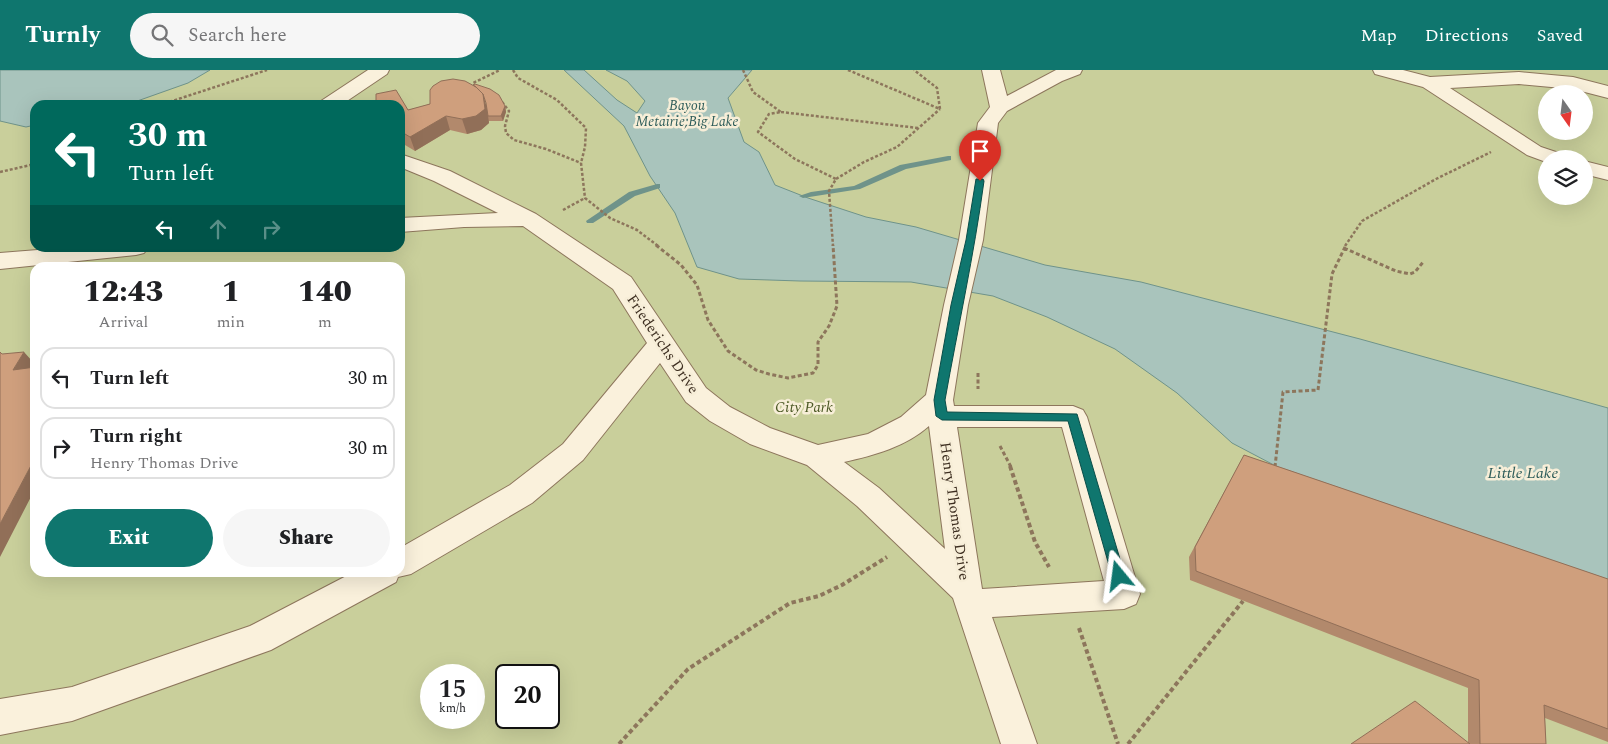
<!DOCTYPE html>
<style>
body{margin:0;font-family:Spectral,serif;background:#f6f6f6;color:#202124;height:100vh;display:flex;flex-direction:column;font-size:19px;white-space:nowrap}
*{box-sizing:border-box;margin:0}
p{font-size:16px;color:#757577}
.icon{flex:none;width:28px;height:28px;fill:none;stroke:currentColor;stroke-width:2;stroke-linecap:round;stroke-linejoin:round}
.map{position:relative;flex:1;overflow:hidden}
.details{position:absolute;left:30px;top:192px;width:375px;height:315px;display:flex;flex-direction:column;background:#fff;border-radius:15px;box-shadow:0 5px 20px #0002}
.details>*{flex:none}
.top-card{position:absolute;left:30px;top:30px;width:375px;height:152px;border-radius:15px;box-shadow:0 5px 20px #0002;background:#00695c;color:#fff;overflow:hidden}
.needle{width:32px;rotate:166deg}
.buttons{position:absolute;left:1538px;top:15px;display:grid;gap:10px}
.buttons a{display:grid;place-items:center;width:55px;height:55px;border-radius:50%;background:#fff;box-shadow:0 5px 20px #0002;font-size:25px}
.speed{position:absolute;left:420px;top:594px;display:flex;gap:10px;font-size:25px;font-weight:700;text-align:center}
.speed>*{display:grid;place-content:center;width:65px;height:65px;border-radius:50%;background:#fff;box-shadow:0 5px 20px #0002;line-height:1}
.speed small{font-size:12px;font-weight:400}
.speed .limit{border:2px solid #111;border-radius:8px;background:#fff;color:#111}
.pin{position:absolute;display:grid;place-items:center;width:42px;height:42px;color:#fff;margin:-51px -21px;border-radius:50% 50% 50% 0;rotate:-45deg;box-shadow:0 0 5px #0007}
.pin .icon{rotate:45deg}
.me{position:absolute;width:55px;margin:-28px;rotate:344deg;stroke-linejoin:round;filter:drop-shadow(0 0 4px #0008)}
.turn{display:flex;align-items:center;gap:18px;height:105px;padding:0 15px;font-size:22px}
.turn .icon{width:65px;height:65px;stroke-width:2.5}
.turn b{display:block;font-size:35px;line-height:42px}
.lanes{display:flex;align-items:center;height:48px;padding:0 15px;background:#0003;justify-content:center;gap:25px;direction:ltr}
.lanes .off{opacity:.35}
.eta{display:flex;justify-content:space-evenly;align-items:center;height:85px;text-align:center}
.eta b{font-size:30px;font-weight:800;line-height:35px}
.action{display:flex;gap:10px;margin-top:auto;padding:10px 15px}
.action a{flex:1;height:58px;border-radius:30px;background:#0f766e;color:#fff;font-size:20px;font-weight:800;line-height:58px;text-align:center}
.action a+a{background:#f6f6f6;color:#202124}
ul{padding:0;list-style:none}
li{display:flex;align-items:center;gap:15px;height:62px;margin:0 10px 8px;padding:0 5px;border:2px solid #e0e0e0;border-radius:15px}
li div{flex:1}
li b{display:block;font-size:19px}
li em{font-style:normal}
header{display:flex;align-items:center;gap:30px;box-sizing:border-box;height:70px;padding:0 25px;background:#0f766e;color:#fff}
header strong{font-size:24px}
nav{display:flex;gap:28px;margin-inline-start:auto;font-size:18px}
.search{width:350px;height:45px;background:#f6f6f6;display:flex;align-items:center;gap:12px;box-sizing:border-box;padding:0 18px;border-radius:28px;color:#757577;font-size:19px}
.map>svg:first-child{display:block}
</style>
<header>
<strong>Turnly</strong>
<div class="search"><svg class="icon" aria-label="search" viewBox="0 0 24 24"><circle cx="10" cy="10" r="6"/><path d="M15 15l6 6"/></svg>Search here</div>
<nav><a>Map</a><a>Directions</a><a>Saved</a></nav>
</header>
<div class="map">
<svg width="1608" height="674" viewBox="0 0 1608 674">
<rect width="100%" height="100%" fill="#f0e4c8"/>
<path fill="#c9cf9b" fill-rule="evenodd" d="M0,0H1608V674H0ZM1546,24H1584V61H1546ZM35,35H400V178H35ZM1546,89H1584V126H1546ZM35,198H400V502H35ZM431,605H474V648H431ZM506,605H549V648H506Z"/>
<path fill="#a9c4bc" stroke="#6f938a" d="M0,0H210L188,13L126,35H35V55L26,57L0,51Z
M564,0H584L617,30L637,43L645,31L627,11L606,0H752L728,28L744,72L759,82L775,115L808,128L866,147L916,157L1045,195L1141,212L1360,269L1608,338V518L1329,424L1232,373L1177,323L1115,279L1047,247L993,226L911,212L800,211L739,209L697,197L675,143L650,106L624,56Z"/>
<g fill="none" stroke-linecap="round" stroke-linejoin="round">
<path fill="#6f938a" fill-rule="evenodd" d="M948,86H951V90L906,99L860,119L803,128L799,126L811,122L854,116L900,95Z
M657,114H660V118L635,126L593,153H587L586,151L629,122Z"/>
<defs>
<path id="minor" d="M368,0H389L387,4L341,35H318L321,31Z
M982,0H1000L1007,26L1056,0H1082L1080,4L1062,11L1007,41L998,53L983,170L968,235L953,330L954,336H1073L1083,340L1087,347L1140,524L1136,534L1124,539L992,547L1037,674H1001L953,528L857,436L807,395L750,374L710,351L686,332L660,293L583,390L532,433L411,504L398,507L396,512L271,580L72,651L0,665V629L72,617L250,556L354,502H400V478L510,415L563,374L647,273L613,219L523,156L464,157L400,162V148L498,143L434,111L400,97V84L450,101L536,144L631,207L706,318L730,337L770,358L818,375L868,364L901,347L926,325L944,235L959,170L978,53L990,37ZM929,356L945,479L879,418L844,392C875,385 905,377 929,356ZM957,357H1062L1104,511L982,519Z
M1373,0H1403L1430,7L1519,2L1573,7L1608,16V28L1573,19L1519,14L1450,18L1541,77L1565,85L1568,89H1546V92L1527,85L1423,17L1375,4Z
M1584,91L1608,97V110L1584,104Z
M63,178H148L144,183L136,185L0,199V183Z"/>
</defs>
<use href="#minor" stroke="#8d765c" stroke-width="2"/>
<path stroke="#8d765c" stroke-width="2.5" stroke-dasharray="3 2" stroke-linecap="butt" d="M513,0L518,8L557,30L586,58L585,77L581,93L585,128L610,148L637,160L658,176
M743,0L753,22L781,42L769,44L758,62L795,89L836,109L829,121L833,176
M848,0L940,39L937,18L914,0
M475,17L473,13L500,0
M499,28L509,41L505,56L506,63L514,70L546,79L581,93
M160,35L267,0
M781,42L918,58
M0,102L35,94
M836,109L864,92L897,77L940,39
M563,140L585,128
M1345,176L1362,151L1436,109L1491,82"/>
<path stroke="#8d765c" stroke-width="3" stroke-dasharray="4 2.5" stroke-linecap="butt" d="M656,175L681,195L697,215L708,250L728,281L756,300L769,304L788,308L813,303L818,295V272L829,256L837,236L833,175
M1344,178L1396,201L1410,204L1415,202L1424,191
M978,303V319
M1000,376L1011,397
M1275,397L1283,322L1318,320L1332,204L1346,175"/>
<path stroke="#8d765c" stroke-width="4" stroke-dasharray="4.5 3" stroke-linecap="butt" d="M1010,396L1035,472L1049,497
M1275,400V396
M1079,558L1118,674
M619,674L688,599L790,533L819,526L842,515L887,487
M1128,674L1243,531"/>
<use href="#minor" fill="#faf1dc" fill-rule="evenodd"/>
</g>
<path fill="#b2896c" d="M430,34L505,36L506,42L503,51H489V48V53L481,60L467,64L450,60L415,81L400,72V35L408,40Z
M1244,385L1608,509V672L1545,648L1546,674H1351L1468,672V618L1190,510L1189,487Z"/>
<path fill="#916f58" d="M483,24L487,38L489,53L481,60L467,64L462,49Z
M505,36L506,42L503,51L501,46Z
M446,46L450,60L415,81L410,67Z
M24,282L33,292L23,310L13,300Z
M35,388V419L0,487V454Z"/>
<path fill="#cf9f7d" stroke="#916f58" d="M453,9L465,11L476,17L483,24L485,39L476,46L462,49L446,46L410,67L400,61V35H377L376,34V24L396,20L408,40L430,34V20L433,16L441,11Z
M475,14L490,19L499,25L505,36L501,46H488L486,33L483,24L476,17L473,15Z
M0,282L2,284L24,282L13,300L35,297V388L0,454Z
M1244,385L1608,509V659L1544,635L1546,674H1480L1479,610L1196,501L1195,477Z
M1415,631L1470,674H1351Z"/>
<path fill="#0f766e" stroke="#0a4d48" d="M976,109H983L984,111C974,185 958,257 945,330L947,342L1077,344L1125,506L1123,511L1119,512L1114,511L1112,506L1068,351L942,350L936,346L934,330L951,235L966,170Z"/>
<g text-anchor="middle" stroke-width="5" stroke-linejoin="round" paint-order="stroke">
<g font-size="14" font-style="italic" fill="#2f5d5a" stroke="#f7eed8">
<text x="687" y="40">Bayou<tspan x="687" dy="16">Metairie;Big Lake</tspan></text>
</g>
<g font-size="15" fill="#3d2e20" stroke="#f7eed8">
<text transform="translate(663 274) rotate(56)" y="5">Friederichs Drive</text>
<text transform="translate(955 441) rotate(82)" y="5">Henry Thomas Drive</text>
</g>
<g font-size="15" font-style="italic" fill="#4d5a26" stroke="#f7eed8">
<text x="804" y="342">City Park</text>
</g>
<g font-size="16" font-style="italic" fill="#2f5d5a" stroke="#f7eed8">
<text x="1523" y="408">Little Lake</text>
</g>
</g>
</svg>
<div class="buttons">
<a><svg class="needle" viewBox="-14 -14 28 28"><path d="M0-13l5 13h-10z" fill="#e53935"/><path d="M0 13l5-13h-10z" fill="#757577"/></svg></a>
<a><svg class="icon" aria-label="layers" viewBox="0 0 24 24"><path d="M12 4l9 5-9 5-9-5zM3 14l9 5 9-5"/></svg></a>
</div>
<div class="speed"><div>15<small>km/h</small></div><div class="limit">20</div></div>
<div class="pin" style="left:980px;top:111px;background:#d93025"><svg class="icon" aria-label="arrive" viewBox="0 0 24 24"><path d="M6 21V4h12l-3 4 3 4H6"/></svg></div>
<svg class="me" style="left:1119px;top:506px" viewBox="-20 -20 40 40"><path d="M0-17L14 15 0 8-14 15z" fill="#0f766e" stroke="#fff" stroke-width="4"/></svg>
<div class="top-card">
<div class="turn"><svg class="icon" aria-label="left" viewBox="0 0 24 24"><path d="M17 20v-9H6M10 6l-5 5 5 5"/></svg><div><b>30 m</b>Turn left</div></div>
<div class="lanes"><svg class="icon" aria-label="left" viewBox="0 0 24 24"><path d="M17 20v-9H6M10 6l-5 5 5 5"/></svg><svg class="icon off" aria-label="ahead" viewBox="0 0 24 24"><path d="M12 20V5M6 11l6-6 6 6"/></svg><svg class="icon off" aria-label="right" viewBox="0 0 24 24"><path d="M7 20v-9h11M14 6l5 5-5 5"/></svg></div>
</div>
<section class="details">
<div class="eta">
<div><b>12:43</b><p>Arrival</p></div>
<div><b>1</b><p>min</p></div>
<div><b>140</b><p>m</p></div>
</div>
<ul>
<li><svg class="icon" aria-label="left" viewBox="0 0 24 24"><path d="M17 20v-9H6M10 6l-5 5 5 5"/></svg><div><b>Turn left</b></div><em>30 m</em></li>
<li><svg class="icon" aria-label="right" viewBox="0 0 24 24"><path d="M7 20v-9h11M14 6l5 5-5 5"/></svg><div><b>Turn right</b><p>Henry Thomas Drive</p></div><em>30 m</em></li>
</ul>
<div class="action"><a>Exit</a><a>Share</a></div>
</section>
</div>
